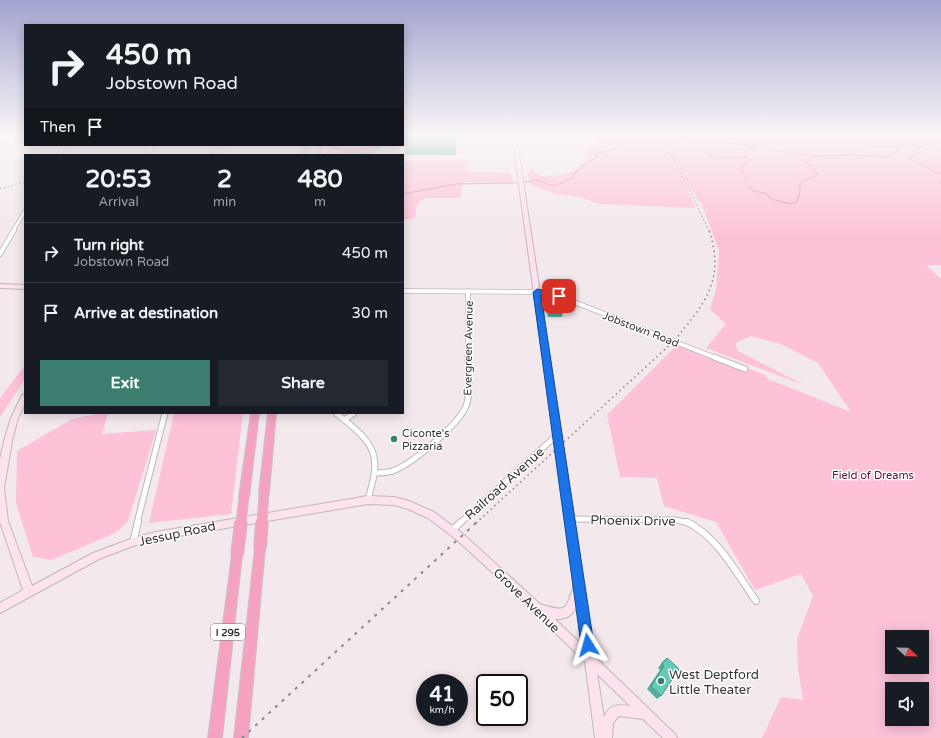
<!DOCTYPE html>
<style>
body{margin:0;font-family:"Varela Round",sans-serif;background:#242831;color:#f1f3f6;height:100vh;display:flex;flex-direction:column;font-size:15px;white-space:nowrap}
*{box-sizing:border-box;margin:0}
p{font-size:13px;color:#9ea1a6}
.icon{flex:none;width:22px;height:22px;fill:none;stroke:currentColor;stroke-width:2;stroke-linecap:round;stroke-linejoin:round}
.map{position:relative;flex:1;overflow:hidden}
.side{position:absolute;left:24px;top:154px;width:380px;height:260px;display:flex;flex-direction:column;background:#171b24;border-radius:0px;box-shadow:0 2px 10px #0003}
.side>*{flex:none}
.banner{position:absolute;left:24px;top:24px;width:380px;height:122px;border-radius:0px;box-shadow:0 2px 10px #0003;background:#171b24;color:#f1f3f6;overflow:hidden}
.needle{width:26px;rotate:112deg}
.controls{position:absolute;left:885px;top:630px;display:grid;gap:8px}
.controls a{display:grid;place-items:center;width:44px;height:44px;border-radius:0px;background:#171b24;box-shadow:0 2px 10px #0003;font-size:20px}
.speed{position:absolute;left:416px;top:674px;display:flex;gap:8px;font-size:20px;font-weight:700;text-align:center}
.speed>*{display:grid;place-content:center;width:52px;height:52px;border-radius:50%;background:#171b24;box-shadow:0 2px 10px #0003;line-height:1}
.speed small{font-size:10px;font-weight:400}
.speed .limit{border:2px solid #111;border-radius:6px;background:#fff;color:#111}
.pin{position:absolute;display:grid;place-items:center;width:34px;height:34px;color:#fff;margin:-17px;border-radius:8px;box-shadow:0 2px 6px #0006}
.me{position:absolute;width:44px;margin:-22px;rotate:352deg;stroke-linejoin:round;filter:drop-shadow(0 0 3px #0008)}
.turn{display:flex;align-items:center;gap:14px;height:84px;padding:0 16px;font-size:18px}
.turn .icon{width:52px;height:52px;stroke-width:2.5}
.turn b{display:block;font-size:28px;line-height:34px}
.then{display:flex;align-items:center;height:38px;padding:0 16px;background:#0003;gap:8px;font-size:15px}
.eta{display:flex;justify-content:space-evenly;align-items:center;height:68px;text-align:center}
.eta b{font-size:24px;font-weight:700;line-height:28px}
.primary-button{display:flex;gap:8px;margin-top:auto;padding:8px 16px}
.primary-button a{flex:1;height:46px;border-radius:0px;background:#3b7e70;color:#fff;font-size:16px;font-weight:700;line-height:46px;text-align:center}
.primary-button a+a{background:#242831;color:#f1f3f6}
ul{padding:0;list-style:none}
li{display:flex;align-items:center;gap:12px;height:60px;padding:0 16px;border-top:1px solid #363941}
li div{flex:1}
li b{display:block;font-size:15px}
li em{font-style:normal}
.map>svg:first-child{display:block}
</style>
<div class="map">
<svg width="941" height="738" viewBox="0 0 941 738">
<rect width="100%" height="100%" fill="#f3e8eb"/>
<path fill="#fdc1d8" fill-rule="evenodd" d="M592,134H941V143L932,146H922L926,148L934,149L936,147L941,148V265H926L941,279V738H762L781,697L803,700L798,668L797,639L813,596L801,574L755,590L716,522L664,506L657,478L620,477L607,415L680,342L765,375L770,381H773L851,412L818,363L781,344L751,336L735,343L738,351L804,385L706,348L726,324L710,309L716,290L719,251L702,205L681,177L696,208L599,204L580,197L556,194L530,185L528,173L532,169L541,176C555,175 572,176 582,165C585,162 586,156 587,153L585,151L596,144ZM892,637H922V667H892ZM892,689H922V719H892Z
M327,145C332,145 334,149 338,151C347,154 358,152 368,151L369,152L361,155H325Z
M468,159V166L461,169L476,172L511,173L513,183L463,182L461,198H426L417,204L415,218L403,220V161Z
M25,365V379L0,417V398Z
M102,413H108L102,434L156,430L128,521L117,532L52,560L33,557L16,503L17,451L72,419Z
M174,413H243L231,514L149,523Z"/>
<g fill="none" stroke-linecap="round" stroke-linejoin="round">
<path stroke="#da8baa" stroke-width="1" d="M826,134L856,143L878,147L925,146
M897,134L915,145
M664,136H676L695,141L731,143L814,156L853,155L885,157L896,154L899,147
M921,146L919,148L921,153L908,158C920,163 929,170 941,174
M709,153L713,158L746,157
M748,179L741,170L743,165L749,161L745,154L748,149L755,148
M941,181V184
M525,182L538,180L549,185H557L573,177L578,169L597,157L598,156L595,154C600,151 605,153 610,150C624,144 643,133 658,137
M748,186L754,191L765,193L772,199L790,204L797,202L800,192V183L818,174L807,163L810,158L814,157
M403,194L456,184L517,183"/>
<defs>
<path id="street-far3" d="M59,155L65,145
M149,155L152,145
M13,231L25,211"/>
<path id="street-far2" d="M0,254L14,230
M403,291L537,292L559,296L716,358
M468,291V358"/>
<path id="street-far1" d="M714,357L745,369
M336,413C349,424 371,439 374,457C377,471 371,487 368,500
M344,420L354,413
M374,473C381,473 389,473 395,470C413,463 459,424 466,406C471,395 468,370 468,357
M569,519L676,520L689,523
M137,523L165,413
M460,523L557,435"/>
<path id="street" d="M687,522C718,537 737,574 756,601
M452,530L461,522
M133,542L138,522"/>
<path id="secondary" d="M512,134H516L595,657L675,734L677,738H663L643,719L619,716L613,723L612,738H595L585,662L520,598L457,540L428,518L408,509L394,505L368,504L155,540L133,546L99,559L0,613V603L23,590L0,522V459L4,441L11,418L22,395L25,394V404L18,418L12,441L4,488L8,521L32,586L93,553L133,538L155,532L368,496L394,497L409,501L434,512L463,534L540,604C568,613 565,610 574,585ZM577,606L582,645L555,619C566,620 572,616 577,606ZM597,674L630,706C616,704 610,704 604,717Z
M222,145H226L216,155H211Z
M0,284L25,285V289L0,288Z"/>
<path id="highway" d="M305,145H309L306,155H302Z
M319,145H323L321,155H317Z
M330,145C337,145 343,150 352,150C361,149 368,145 377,145C365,154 342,156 330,145Z
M379,145H384L368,155H363Z
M251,413H259L249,497L247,500L244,501L241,500L239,497Z
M268,413H276L269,493L267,496L264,497L261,496L259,493Z
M260,543L264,544L265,548L248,738H234L255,548L256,544Z
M237,550L241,551L242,555L222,738H208L232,555L233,551Z"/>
</defs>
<use href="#street-far3" stroke="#c1b6ba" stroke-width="4.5"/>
<use href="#street-far2" stroke="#c1b6ba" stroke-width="5.5"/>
<use href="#street-far1" stroke="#c1b6ba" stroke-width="7"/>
<use href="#street" stroke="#c1b6ba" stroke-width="8"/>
<use href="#secondary" stroke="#c1b6ba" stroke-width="2"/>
<use href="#highway" stroke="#c8c6c7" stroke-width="2"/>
<use href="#street-far3" stroke="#fff" stroke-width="3"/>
<use href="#street-far2" stroke="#fff" stroke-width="4"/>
<use href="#street-far1" stroke="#fff" stroke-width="5"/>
<use href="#street" stroke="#fff" stroke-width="6"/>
<use href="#secondary" fill="#fce3ed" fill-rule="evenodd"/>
<use href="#highway" fill="#f5a2c2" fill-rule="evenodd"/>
<path stroke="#8c8587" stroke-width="1" stroke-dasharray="1.5 2.5" stroke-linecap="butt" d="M659,134L694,199L709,231
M0,143L8,134
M0,189L25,182"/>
<path stroke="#8c8587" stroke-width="1.5" stroke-dasharray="1.5 3.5" stroke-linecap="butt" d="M476,523L674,341C704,304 726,281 709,230"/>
<path stroke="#8c8587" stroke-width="2" stroke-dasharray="3 6" stroke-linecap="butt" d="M242,738L477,522"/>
<defs>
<path id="highway-bridge-far1" d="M241,523L244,497
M262,523L264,493"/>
<path id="highway-bridge" d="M260,548L262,522
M237,555L241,522"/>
</defs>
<use href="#highway-bridge-far1" stroke="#c8c6c7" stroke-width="11" stroke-linecap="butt"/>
<use href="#highway-bridge" stroke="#c8c6c7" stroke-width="14" stroke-linecap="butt"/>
<use href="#highway-bridge-far1" stroke="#f5a2c2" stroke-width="9"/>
<use href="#highway-bridge" stroke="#f5a2c2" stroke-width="12"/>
</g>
<path fill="#56af9d" d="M456,144V155H405V148Z
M546,297L563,311L562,317H548L546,303Z
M667,658L661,696L657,699L647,689L660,670L658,668L663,661Z"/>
<path fill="#64ccb6" stroke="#468f7f" d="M407,137H456V148H405Z
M546,297H560L563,311H549Z
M667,658L679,669L661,696L651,686L664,666L662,664Z"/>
<linearGradient id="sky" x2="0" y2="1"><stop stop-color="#a2a4cf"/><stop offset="0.57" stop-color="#faf5f6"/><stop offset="1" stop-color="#faf5f6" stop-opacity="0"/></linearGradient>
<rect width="941" height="237" fill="url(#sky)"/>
<path fill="#1a73e8" stroke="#114b97" d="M537,289L562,294L563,296L559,299L541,295L594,645L592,650L588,652L583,650L581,645L533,292Z"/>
<g fill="#3b7e70" stroke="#fff" stroke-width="1.5">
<circle cx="394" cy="439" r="4"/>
<circle cx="661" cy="681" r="4"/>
</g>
<g text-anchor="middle" stroke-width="3" stroke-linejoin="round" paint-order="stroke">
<rect fill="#fff" stroke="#747272" stroke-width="1" x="211" y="624" width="34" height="16" rx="3"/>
<g font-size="10" font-weight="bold" fill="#393536">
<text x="228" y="636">I 295</text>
</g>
<g font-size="11" fill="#393536" stroke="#fff">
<text transform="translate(641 329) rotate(21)" y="4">Jobstown Road</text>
<text transform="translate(468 348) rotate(-89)" y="4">Evergreen Avenue</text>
</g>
<g font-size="11" fill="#393536" stroke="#fff" text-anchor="start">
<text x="402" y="437">Ciconte's<tspan x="402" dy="13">Pizzaria</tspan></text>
</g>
<g font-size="11" fill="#6a0c3f" stroke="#fff">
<text x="873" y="479">Field of Dreams</text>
</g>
<g font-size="13" fill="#393536" stroke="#fff">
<text transform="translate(504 483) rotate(-42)" y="5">Railroad Avenue</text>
<text transform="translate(633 520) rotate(1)" y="5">Phoenix Drive</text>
<text transform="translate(177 533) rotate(-12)" y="5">Jessup Road</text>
<text transform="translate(527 600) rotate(44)" y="5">Grove Avenue</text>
</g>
<g font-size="13" fill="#393536" stroke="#fff" text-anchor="start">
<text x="669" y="679">West Deptford<tspan x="669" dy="15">Little Theater</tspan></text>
</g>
</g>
</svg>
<div class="controls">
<a><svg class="needle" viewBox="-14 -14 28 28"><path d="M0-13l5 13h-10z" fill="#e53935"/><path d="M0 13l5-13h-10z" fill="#9ea1a6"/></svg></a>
<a><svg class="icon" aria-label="sound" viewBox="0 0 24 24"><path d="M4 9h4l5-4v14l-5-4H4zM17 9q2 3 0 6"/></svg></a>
</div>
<div class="speed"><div>41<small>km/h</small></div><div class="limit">50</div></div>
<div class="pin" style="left:559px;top:296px;background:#d93025"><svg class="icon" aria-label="arrive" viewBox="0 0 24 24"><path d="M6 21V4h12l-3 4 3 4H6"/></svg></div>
<svg class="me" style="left:588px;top:645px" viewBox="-20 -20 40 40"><path d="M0-17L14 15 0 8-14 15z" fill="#1a73e8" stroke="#fff" stroke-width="4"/></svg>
<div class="banner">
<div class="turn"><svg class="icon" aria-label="right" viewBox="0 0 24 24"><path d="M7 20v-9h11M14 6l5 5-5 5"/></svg><div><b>450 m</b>Jobstown Road</div></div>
<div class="then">Then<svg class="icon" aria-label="arrive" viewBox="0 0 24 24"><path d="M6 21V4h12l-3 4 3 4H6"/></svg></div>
</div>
<section class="side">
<div class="eta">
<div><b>20:53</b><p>Arrival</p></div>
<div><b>2</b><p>min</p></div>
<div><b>480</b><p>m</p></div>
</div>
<ul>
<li><svg class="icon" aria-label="right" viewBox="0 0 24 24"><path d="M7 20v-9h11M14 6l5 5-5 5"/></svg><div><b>Turn right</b><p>Jobstown Road</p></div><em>450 m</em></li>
<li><svg class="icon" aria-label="arrive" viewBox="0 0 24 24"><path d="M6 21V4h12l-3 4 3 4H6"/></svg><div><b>Arrive at destination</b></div><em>30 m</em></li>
</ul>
<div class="primary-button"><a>Exit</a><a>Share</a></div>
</section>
</div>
